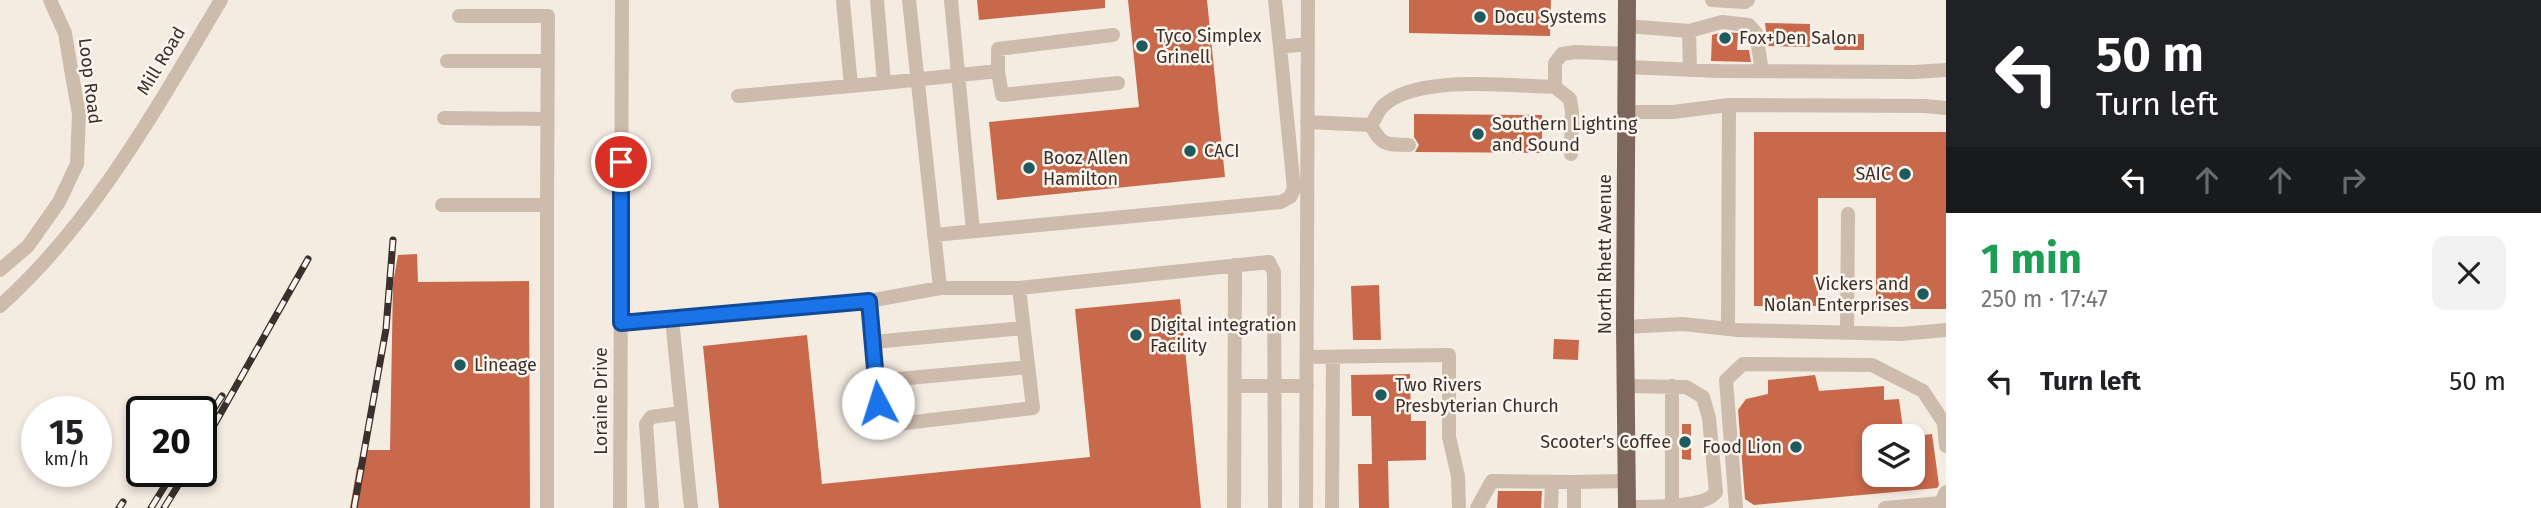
<!DOCTYPE html>
<meta charset="utf-8">
<style>
body{margin:0;font-family:"Fira Sans",sans-serif;background:#f2f2f2;color:#202124;height:100vh;display:flex;flex-direction:column;font-size:26px;white-space:nowrap}
*{box-sizing:border-box;margin:0}
p{font-size:23px;color:#757577}
.icon{flex:none;width:38px;height:38px;fill:none;stroke:currentColor;stroke-width:2;stroke-linecap:round;stroke-linejoin:round}
.map{position:relative;flex:1;overflow:hidden}
.side{display:flex;flex-direction:column;background:#fff;width:595px}
.side>*{flex:none}
.top-card{background:#202124;color:#fff;overflow:hidden}
.controls{position:absolute;left:1862px;top:424px;display:grid;gap:14px}
.controls a{display:grid;place-items:center;width:63px;height:63px;border-radius:14px;background:#fff;box-shadow:0 4px 10px #0003;font-size:35px}
.speed{position:absolute;left:21px;top:396px;display:flex;gap:14px;font-size:35px;font-weight:700;text-align:center}
.speed>*{display:grid;place-content:center;width:91px;height:91px;border-radius:50%;background:#fff;box-shadow:0 4px 10px #0003;line-height:1}
.speed small{font-size:18px;font-weight:400}
.speed .limit{border:4px solid #111;border-radius:10px;background:#fff;color:#111}
.pin{position:absolute;display:grid;place-items:center;width:60px;height:60px;color:#fff;margin:-30px;border:4px solid #fff;border-radius:50%;box-shadow:0 2px 7px #0007}
.me{position:absolute;width:77px;margin:-38px;rotate:355deg;stroke-linejoin:round;filter:drop-shadow(0 0 5px #0008)}
.turn{display:flex;align-items:center;gap:24px;height:147px;padding:0 35px;font-size:32px}
.turn .icon{width:91px;height:91px;stroke-width:2.5}
.turn b{display:block;font-size:49px;line-height:60px}
.lanes{display:flex;align-items:center;height:66px;padding:0 35px;background:#0003;justify-content:center;gap:35px;direction:ltr}
.lanes .off{opacity:.35}
.round{display:grid;place-items:center;flex:none;width:74px;height:74px;border-radius:14px;background:#f2f2f2}
.headline{display:flex;align-items:center;justify-content:space-between;height:119px;padding:0 35px}
h1{font-size:42px;font-weight:700;line-height:52px;color:#1e9e55}
ul{padding:0;list-style:none}
li{display:flex;align-items:center;gap:21px;height:98px;padding:0 35px}
li div{flex:1}
li b{display:block;font-size:26px}
li em{font-style:normal}
main{display:flex;flex:1;min-height:0}
.map>svg:first-child{display:block}
</style>
<main>
<div class="map">
<svg width="1946" height="508" viewBox="0 0 1946 508">
<rect width="100%" height="100%" fill="#f4ebe1"/>
<path fill="#c8694b" d="M977,0H1105V8L979,20Z
M1128,0H1207L1225,177L997,200L989,122L1139,107Z
M1409,0H1551L1550,36L1409,33Z
M1765,23L1810,24V47L1768,46Z
M1723,32L1738,33L1737,50H1749L1751,62L1711,61L1712,35Z
M1835,34H1864V50H1834Z
M1414,114L1542,115V153L1415,152L1419,145L1414,137Z
M1754,132H1946V309H1876V198H1818V306H1754Z
M417,254L418,282L529,281L530,508H350L357,467H364L366,450H390L393,283L398,255Z
M1379,285L1381,340H1353L1351,286Z
M1180,299L1201,508H719L703,346L807,335L822,484L1090,457L1075,309Z
M1554,339L1579,340L1578,360L1553,359Z
M1410,374L1411,421H1426V460L1388,461L1389,508H1359L1358,464H1372L1371,416H1352L1351,375Z
M1815,375L1819,391L1884,386V400L1899,399L1904,436H1874V474H1913V436L1932,434L1939,485L1937,488L1754,505L1745,499L1738,410L1746,399L1768,394V380Z
M1682,424H1691V460L1682,459Z
M1498,491H1542L1541,508H1497Z"/>
<g fill="none" stroke-linecap="round" stroke-linejoin="round">
<path stroke="#cdbbac" stroke-width="14" d="M877,0L884,83L998,71L1002,95L1118,83
M909,0L940,288
M951,0L973,231
M1275,0L1280,47L1308,44
M1712,0L1745,2L1748,0
M843,1L851,86
M459,16H548L547,205
M1627,26L1689,31L1690,70
M1689,31L1722,22L1749,25L1756,33L1762,71
M447,61H548
M1627,67L1719,71L1914,72L1946,70
M998,71V49L1113,35
M1555,87L1570,99L1572,112L1571,154
M738,96L884,83
M1627,112H1673L1729,105L1925,106L1946,108
M444,118L547,119
M1307,122L1371,125C1375,119 1378,111 1383,106C1416,74 1510,86 1555,87V63L1562,54L1576,52L1626,54
M1371,125C1382,147 1387,144 1409,145
M442,205H547V508
M934,235L1281,202L1290,197L1294,189L1280,47
M0,270L28,246L59,202L77,164L79,114L72,75L65,33L50,0
M940,288H1019L1033,408L880,426L869,301Z
M1019,288L1269,262L1274,272L1275,508
M0,306C94,222 157,107 221,0
M672,319L691,508
M621,323L869,301
M1625,327L1683,324L1738,330L1901,334L1946,330
M1728,329L1729,105
M1847,333L1848,214
M873,342L1023,328
M1307,357L1449,355V437L1458,476L1459,508
M876,381L1028,367
M1235,386H1307
M1625,386L1686,387L1703,397L1709,418L1716,492C1706,508 1648,507 1627,507
M1672,386V506
M620,508L622,0
M652,508L646,424L651,417L681,413
M1234,508L1235,265
M1306,508L1308,0
M1332,508L1333,357
M1477,508L1492,481L1574,482
M1551,508L1552,482
M1574,508V482L1626,481
M1736,508L1726,380L1743,364L1872,365L1923,391L1944,423L1946,446
M1885,508L1941,503L1946,492"/>
<path stroke="#7d675c" stroke-width="18" d="M1627,508L1625,327L1627,0"/>
<defs>
<path id="rail" d="M201,428L222,396
M201,448L308,259
M119,508L123,502
M151,508L174,471
M164,508L187,471
M354,508L386,329L393,240"/>
</defs>
<use href="#rail" stroke="#3b302b" stroke-width="7"/>
<use href="#rail" stroke="#fbf5ee" stroke-width="4.5" stroke-dasharray="13" stroke-linecap="butt"/>
</g>
<g fill="none" stroke-linecap="round" stroke-linejoin="round">
<defs>
<path id="route" d="M621,162V323L869,301L878,403"/>
</defs>
<use href="#route" stroke="#114b97" stroke-width="18"/>
<use href="#route" stroke="#1a73e8" stroke-width="12"/>
</g>
<g fill="#1f5a5e" stroke="#fbf5ee" stroke-width="2.5">
<circle cx="1480" cy="17" r="7"/>
<circle cx="1725" cy="38" r="7"/>
<circle cx="1142" cy="46" r="7"/>
<circle cx="1478" cy="134" r="7"/>
<circle cx="1190" cy="151" r="7"/>
<circle cx="1029" cy="168" r="7"/>
<circle cx="1905" cy="174" r="7"/>
<circle cx="1923" cy="294" r="7"/>
<circle cx="1136" cy="335" r="7"/>
<circle cx="460" cy="365" r="7"/>
<circle cx="1381" cy="395" r="7"/>
<circle cx="1685" cy="442" r="7"/>
<circle cx="1796" cy="447" r="7"/>
</g>
<g text-anchor="middle" stroke-width="5" stroke-linejoin="round" paint-order="stroke">
<g font-size="18" fill="#3b302b" stroke="#fbf5ee" text-anchor="start">
<text x="1494" y="23">Docu Systems</text>
<text x="1156" y="42">Tyco Simplex<tspan x="1156" dy="21">Grinell</tspan></text>
<text x="1739" y="44">Fox+Den Salon</text>
<text x="1492" y="130">Southern Lighting<tspan x="1492" dy="21">and Sound</tspan></text>
<text x="1204" y="157">CACI</text>
<text x="1043" y="164">Booz Allen<tspan x="1043" dy="21">Hamilton</tspan></text>
<text x="1891" y="180" text-anchor="end">SAIC</text>
<text x="1909" y="290" text-anchor="end">Vickers and<tspan x="1909" dy="21">Nolan Enterprises</tspan></text>
<text x="1150" y="331">Digital integration<tspan x="1150" dy="21">Facility</tspan></text>
<text x="474" y="371">Lineage</text>
<text x="1395" y="391">Two Rivers<tspan x="1395" dy="21">Presbyterian Church</tspan></text>
<text x="1671" y="448" text-anchor="end">Scooter's Coffee</text>
<text x="1782" y="453" text-anchor="end">Food Lion</text>
</g>
<g font-size="18" fill="#3b302b" stroke="#fbf5ee">
<text transform="translate(161 61) rotate(-59)" y="6">Mill Road</text>
<text transform="translate(90 81) rotate(83)" y="6">Loop Road</text>
<text transform="translate(1605 254) rotate(-90)" y="6">North Rhett Avenue</text>
<text transform="translate(601 401) rotate(-90)" y="6">Loraine Drive</text>
</g>
</g>
</svg>
<div class="controls">
<a><svg class="icon" aria-label="layers" viewBox="0 0 24 24"><path d="M12 4l9 5-9 5-9-5zM3 14l9 5 9-5"/></svg></a>
</div>
<div class="speed"><div>15<small>km/h</small></div><div class="limit">20</div></div>
<div class="pin" style="left:621px;top:162px;background:#d93025"><svg class="icon" aria-label="arrive" viewBox="0 0 24 24"><path d="M6 21V4h12l-3 4 3 4H6"/></svg></div>
<svg class="me" style="left:878px;top:403px" viewBox="-20 -20 40 40"><circle r="19" fill="#fff"/><path d="M0-13L10 11 0 6-10 11z" fill="#1a73e8"/></svg>
</div>
<section class="side">
<div class="top-card">
<div class="turn"><svg class="icon" aria-label="left" viewBox="0 0 24 24"><path d="M17 20v-9H6M10 6l-5 5 5 5"/></svg><div><b>50 m</b>Turn left</div></div>
<div class="lanes"><svg class="icon" aria-label="left" viewBox="0 0 24 24"><path d="M17 20v-9H6M10 6l-5 5 5 5"/></svg><svg class="icon off" aria-label="ahead" viewBox="0 0 24 24"><path d="M12 20V5M6 11l6-6 6 6"/></svg><svg class="icon off" aria-label="ahead" viewBox="0 0 24 24"><path d="M12 20V5M6 11l6-6 6 6"/></svg><svg class="icon off" aria-label="right" viewBox="0 0 24 24"><path d="M7 20v-9h11M14 6l5 5-5 5"/></svg></div>
</div>
<div class="headline"><div><h1>1 min</h1><p>250 m · 17:47</p></div><a class="round"><svg class="icon" aria-label="close" viewBox="0 0 24 24"><path d="M6 6l12 12M18 6L6 18"/></svg></a></div>
<ul>
<li><svg class="icon" aria-label="left" viewBox="0 0 24 24"><path d="M17 20v-9H6M10 6l-5 5 5 5"/></svg><div><b>Turn left</b></div><em>50 m</em></li>
</ul>
</section>
</main>
